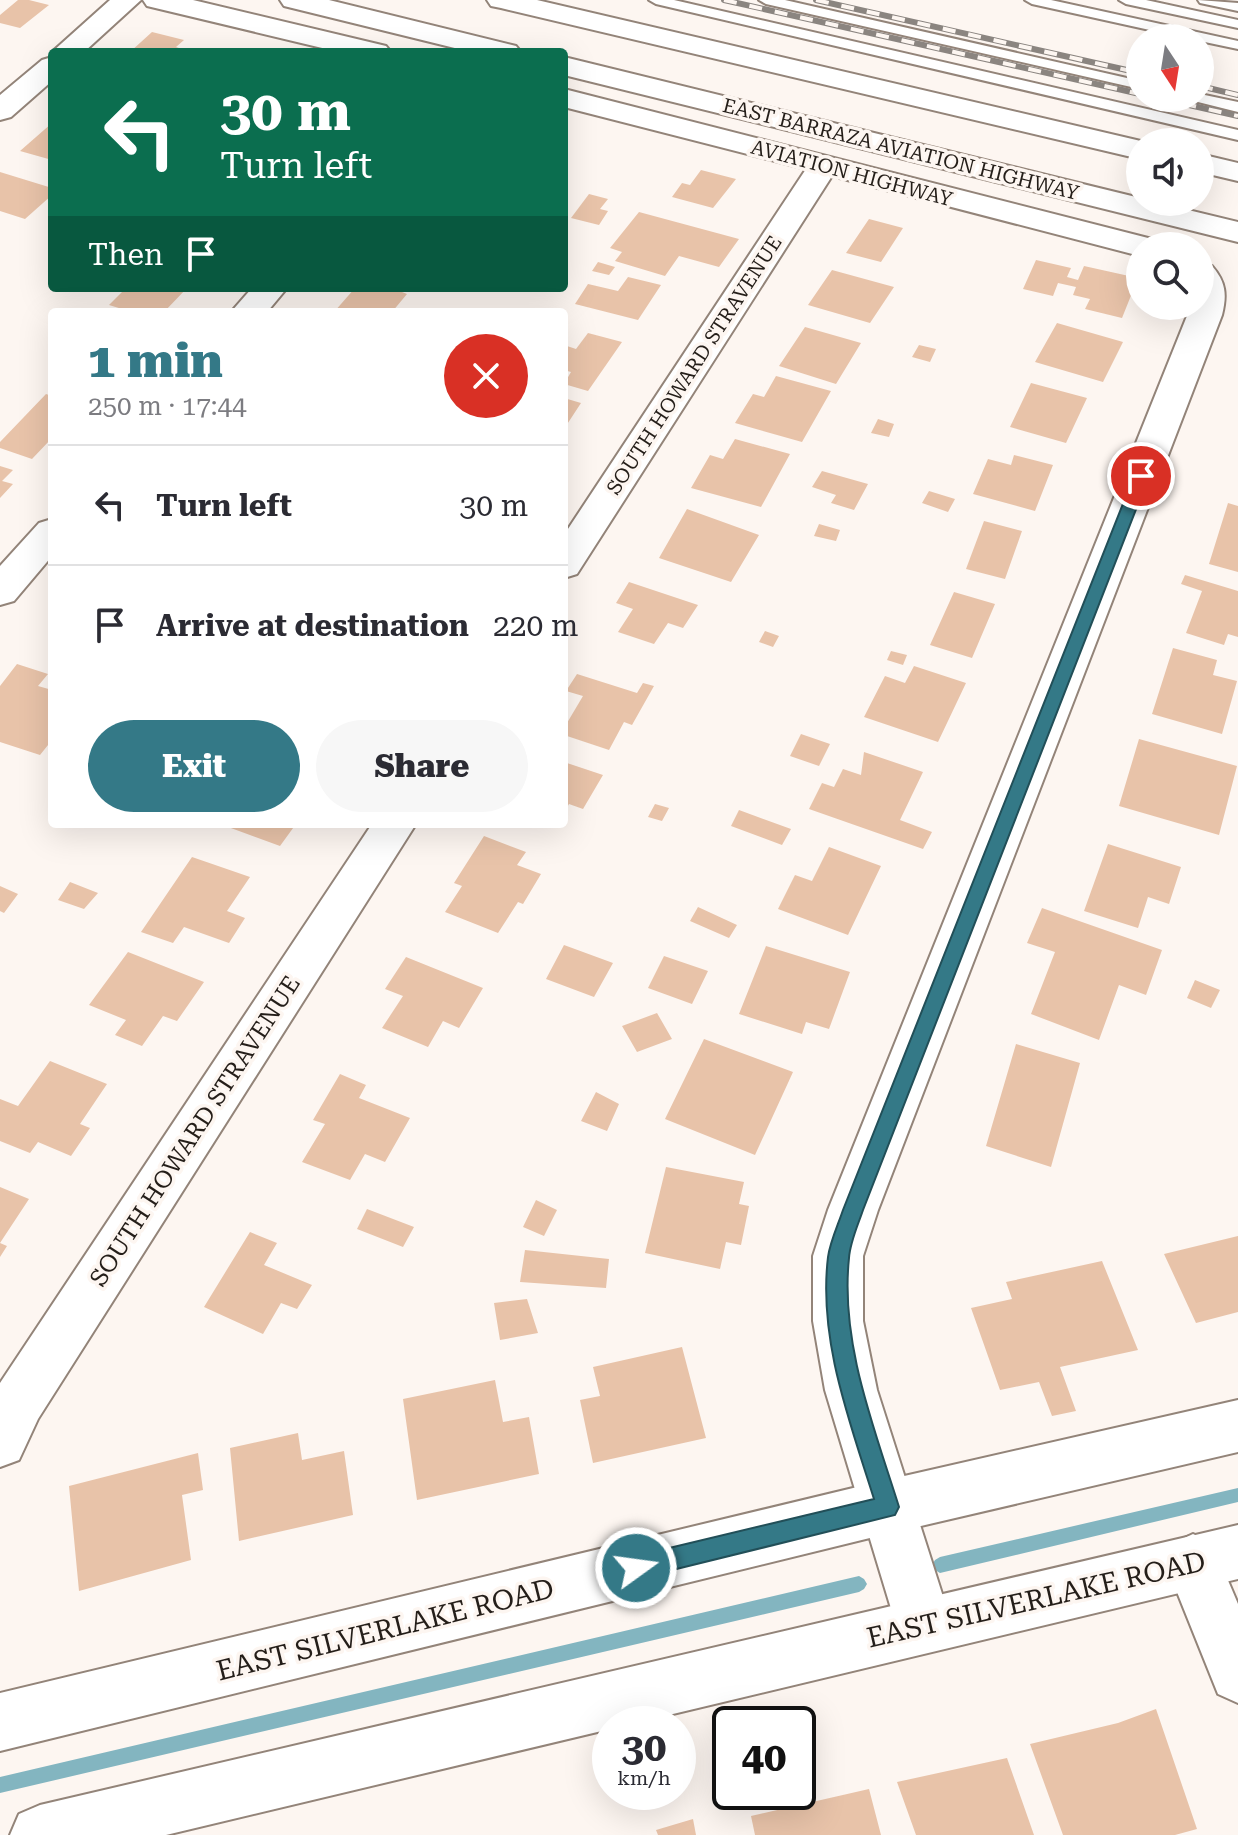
<!DOCTYPE html>
<meta charset="utf-8">
<style>
body{margin:0;font-family:"Roboto Serif",serif;background:#f7f7f7;color:#2b2b33;height:100vh;display:flex;flex-direction:column;font-size:30px;white-space:nowrap}
*{box-sizing:border-box;margin:0}
p{font-size:26px;color:#7c7c81}
.icon{flex:none;width:44px;height:44px;fill:none;stroke:currentColor;stroke-width:2;stroke-linecap:round;stroke-linejoin:round}
.map{position:relative;flex:1;overflow:hidden}
.panel{position:absolute;left:48px;top:308px;width:520px;height:520px;display:flex;flex-direction:column;background:#fff;border-radius:8px;box-shadow:0 8px 32px #0002}
.panel>*{flex:none}
.guide{position:absolute;left:48px;top:48px;width:520px;height:244px;border-radius:8px;box-shadow:0 8px 32px #0002;background:#0b6e4f;color:#fff;overflow:hidden}
.needle{width:52px;rotate:168deg}
.buttons{position:absolute;left:1126px;top:24px;display:grid;gap:16px}
.buttons a{display:grid;place-items:center;width:88px;height:88px;border-radius:50%;background:#fff;box-shadow:0 8px 32px #0002;font-size:40px}
.speed{position:absolute;left:592px;top:1706px;display:flex;gap:16px;font-size:40px;font-weight:700;text-align:center}
.speed>*{display:grid;place-content:center;width:104px;height:104px;border-radius:50%;background:#fff;box-shadow:0 8px 32px #0002;line-height:1}
.speed small{font-size:20px;font-weight:400}
.speed .limit{border:4px solid #111;border-radius:12px;background:#fff;color:#111}
.pin{position:absolute;display:grid;place-items:center;width:68px;height:68px;color:#fff;margin:-34px;border:4px solid #fff;border-radius:50%;box-shadow:0 2px 8px #0007}
.me{position:absolute;width:88px;margin:-44px;rotate:76deg;stroke-linejoin:round;filter:drop-shadow(0 0 6px #0008)}
.turn{display:flex;align-items:center;gap:28px;height:168px;padding:0 40px;font-size:36px}
.turn .icon{width:104px;height:104px;stroke-width:2.5}
.turn b{display:block;font-size:56px;line-height:68px}
.then{display:flex;align-items:center;height:76px;padding:0 40px;background:#0003;gap:16px;font-size:30px}
.round{display:grid;place-items:center;flex:none;width:84px;height:84px;border-radius:42px;background:#f7f7f7}
.overview{display:flex;align-items:center;justify-content:space-between;height:136px;padding:0 40px}
h1{font-size:48px;font-weight:800;line-height:60px;color:#347987}
.primary-button{display:flex;gap:16px;margin-top:auto;padding:16px 40px}
.primary-button a{flex:1;height:92px;border-radius:48px;background:#347987;color:#fff;font-size:32px;font-weight:800;line-height:92px;text-align:center}
.primary-button a+a{background:#f7f7f7;color:#2b2b33}
ul{padding:0;list-style:none}
li{display:flex;align-items:center;gap:24px;height:120px;padding:0 40px;border-top:2px solid #e1e1e2}
li div{flex:1}
li b{display:block;font-size:30px}
li em{font-style:normal}
.map>svg:first-child{display:block}
</style>
<div class="map">
<svg width="1238" height="1835" viewBox="0 0 1238 1835">
<rect width="100%" height="100%" fill="#fdf6f1"/>
<g fill="none" stroke-linecap="round" stroke-linejoin="round">
<path fill="#83b5c0" fill-rule="evenodd" d="M1238,1488V1502L940,1573L935,1570L932,1565L935,1560L940,1557Z
M859,1576L864,1579L867,1584L864,1589L859,1592L0,1793V1777Z"/>
</g>
<path fill="#e8c3a9" d="M18,0H29L49,5L20,28L0,23V15Z
M152,32L184,40L176,47L182,49L178,52H130Z
M52,123V160L20,151Z
M701,170L736,179L713,208L672,197L682,183L690,185Z
M0,172L52,188V195L25,219L0,211Z
M589,194L608,199L600,209L608,211L599,225L571,218Z
M639,212L739,239L719,267L679,256L665,276L615,261L622,252L610,248Z
M869,219L903,228L881,262L846,253Z
M1036,260L1071,268L1067,277L1078,280L1084,266L1138,278L1122,318L1085,309L1090,299L1073,295L1076,287L1058,283L1053,296L1023,289Z
M598,262L615,267L609,275L592,271Z
M832,270L894,287L870,323L808,305Z
M628,277L661,285L638,320L575,304L588,284L618,291Z
M139,288H187L164,312H119L122,309L109,305L125,289L135,292Z
M355,288H392L407,294L392,312H334Z
M1057,323L1123,342L1103,382L1035,362Z
M805,327L861,343L836,384L779,366Z
M588,333L622,342L588,391L564,384L571,372L564,370V345L576,349Z
M919,345L936,349L930,362L912,357Z
M776,376L831,391L802,442L735,423L753,394L764,397Z
M1031,383L1087,398L1066,443L1010,427Z
M46,394L52,396V438L32,459L0,448V442Z
M564,398L581,403L564,429Z
M878,419L894,424L889,437L871,433Z
M735,439L790,454L761,507L691,488L710,455L723,459Z
M1014,455L1053,465L1035,511L973,494L988,459L1011,465Z
M0,466L13,470L2,481L13,484L0,498Z
M822,471L868,484L854,510L831,503L836,495L812,487Z
M929,491L955,499L948,512L922,503Z
M1228,503L1238,506V572L1209,564Z
M687,509L759,535L731,582L659,558Z
M984,521L1022,531L1005,579L966,569Z
M819,524L840,530L836,541L814,536Z
M1185,575L1238,591V637L1228,634L1224,645L1186,633L1202,591L1181,584Z
M629,582L698,605L683,628L668,623L654,644L618,632L633,609L616,603Z
M954,592L995,604L972,658L930,645Z
M765,631L779,636L773,647L759,642Z
M1173,648L1217,660L1213,675L1237,681L1222,734L1152,714Z
M891,651L907,655L903,665L887,660Z
M17,664L48,674L38,686L52,690V740L40,755L0,742V686Z
M914,666L966,683L938,742L864,717L885,676L905,683Z
M577,674L637,693L643,683L654,686L632,725L624,722L609,750L564,735V728L583,696L566,691Z
M801,734L830,744L819,766L790,756Z
M1139,739L1237,766L1219,835L1119,806Z
M864,752L923,772L900,820L932,832L923,849L809,809L822,783L834,787L843,769L861,775Z
M564,762L603,775L583,809L569,804L564,813Z
M655,804L669,808L662,821L648,817Z
M739,810L791,829L782,845L731,826Z
M220,824H296L280,846Z
M484,836L526,852L517,865L541,874L523,904L518,902L498,933L445,912L462,886L454,883Z
M1108,844L1181,867L1169,904L1148,897L1138,928L1084,911Z
M829,847L881,866L848,935L778,909L795,875L812,881Z
M192,857L250,877L227,911L245,918L229,943L184,927L173,943L141,932Z
M70,882L98,893L84,909L58,900Z
M0,886L18,894L4,913L0,911Z
M698,907L737,925L729,938L690,921Z
M1042,908L1162,950L1146,995L1119,985L1099,1040L1031,1014L1055,952L1027,943Z
M564,945L613,963L594,997L546,979Z
M766,946L850,972L829,1029L806,1022L802,1034L739,1014Z
M128,952L204,982L177,1021L163,1016L142,1046L115,1035L126,1020L89,1005Z
M664,956L708,971L692,1004L648,988Z
M406,957L483,988L459,1028L443,1021L428,1047L382,1028L403,996L385,989Z
M1195,980L1220,990L1211,1008L1187,998Z
M657,1013L672,1039L637,1052L622,1026Z
M704,1039L793,1072L755,1155L665,1119Z
M1016,1044L1080,1063L1051,1167L986,1146Z
M50,1061L107,1084L80,1124L90,1128L71,1156L38,1142L30,1153L0,1141V1099L18,1106Z
M340,1074L366,1085L359,1098L410,1118L385,1162L365,1154L350,1180L302,1162L325,1124L313,1120Z
M596,1092L619,1104L607,1131L581,1121Z
M666,1167L744,1182L739,1204L749,1206L741,1245L726,1242L720,1269L645,1253Z
M0,1187L29,1199L0,1243L7,1246L0,1257Z
M536,1200L557,1210L544,1236L523,1227Z
M367,1209L414,1227L403,1247L357,1229Z
M250,1232L277,1243L264,1265L312,1285L297,1309L281,1303L263,1334L204,1307Z
M1238,1236V1312L1196,1323L1164,1254Z
M525,1250L609,1259L606,1288L520,1282Z
M1102,1261L1138,1350L1060,1367L1076,1411L1052,1416L1039,1382L1000,1390L971,1308L1012,1299L1006,1282Z
M527,1299L538,1333L500,1340L494,1303Z
M682,1347L706,1438L593,1463L580,1400L600,1396L593,1367Z
M495,1380L503,1422L529,1417L539,1474L417,1500L403,1399Z
M298,1433L302,1460L344,1451L353,1515L239,1541L230,1448Z
M198,1453L203,1490L182,1495L191,1560L79,1591L69,1486Z
M1156,1709L1197,1829L1175,1835H1063L1030,1744L1118,1723Z
M1007,1758L1034,1835H916L897,1782Z
M869,1789L881,1835H755L751,1816Z
M693,1819L696,1835H658L656,1830Z"/>
<g fill="none" stroke-linecap="round" stroke-linejoin="round">
<defs>
<path id="service" d="M649,0H674L1238,130V140L656,4Z
M759,0H785L1140,81V89L766,4Z
M1025,0H1051L1238,41V49L1200,41V38H1186L1032,4Z
M1119,0H1146L1238,20V28L1126,4Z
M1198,0L1238,3V11L1200,3Z
M1200,94L1238,102V112L1194,101L1192,98H1200Z"/>
<path id="minor" d="M110,0H141L84,52H52Z
M143,0H193L386,46L391,52H339L147,6Z
M52,57V81L11,117L0,120V95L42,60Z
M564,89L1152,239L1157,246H1140V256L832,176L577,574L564,578V535L806,169L564,107Z
M1200,263L1212,266C1226,282 1227,295 1222,315L878,1210L863,1256V1321L877,1390L952,1625L944,1645L924,1653L904,1645L896,1625L825,1390L813,1321V1256L828,1210L1191,306H1200Z
M252,288H287L267,312H231Z
M52,519V556L14,601L0,605V566L39,523Z
M372,824H416L38,1419L19,1460L0,1467V1383Z
M1193,1534L1212,1543L1238,1604V1703L1218,1694L1165,1562L1174,1543Z"/>
<path id="tertiary" d="M1238,1400V1452L878,1536L0,1751V1693L878,1482Z
M1238,1525V1579L631,1724H610V1729L166,1835H10L19,1814L40,1805Z"/>
<path id="primary" d="M280,0H329L516,46L521,52H471L284,6Z
M487,0H537L1145,142H1140V159L501,8L491,6Z
M564,57L1140,198V202H1155L1238,222V242L564,75Z
M1200,154L1238,163V181L1200,172Z"/>
</defs>
<use href="#service" stroke="#938479" stroke-width="4"/>
<use href="#minor" stroke="#938479" stroke-width="4"/>
<use href="#tertiary" stroke="#938479" stroke-width="4"/>
<use href="#primary" stroke="#938479" stroke-width="4"/>
<use href="#service" fill="#fff" fill-rule="evenodd"/>
<use href="#minor" fill="#fff" fill-rule="evenodd"/>
<use href="#tertiary" fill="#fff" fill-rule="evenodd"/>
<use href="#primary" fill="#fff" fill-rule="evenodd"/>
<defs>
<path id="rail" d="M724,0L1140,94
M816,0L1140,73
M1200,86L1238,95
M1158,98L1238,116"/>
</defs>
<use href="#rail" stroke="#8b8580" stroke-width="6"/>
<use href="#rail" stroke="#fdf6f1" stroke-width="4" stroke-dasharray="13" stroke-linecap="butt"/>
</g>
<path fill="#347987" stroke="#224f58" stroke-width="2" d="M1141,471L1149,476L863,1210C858,1225 850,1242 849,1258C840,1343 874,1427 899,1507L895,1515L636,1579L628,1576L624,1568L628,1560L636,1556L874,1499C850,1422 818,1340 828,1257C830,1242 838,1225 843,1210L1134,476Z"/>
<g text-anchor="middle" stroke-width="7" stroke-linejoin="round" paint-order="stroke">
<g font-size="20" fill="#241e19" stroke="#fdf6f1">
<text transform="translate(901 149) rotate(14)" y="7">EAST BARRAZA AVIATION HIGHWAY</text>
<text transform="translate(852 173) rotate(15)" y="7">AVIATION HIGHWAY</text>
<text transform="translate(694 365) rotate(-57)" y="7">SOUTH HOWARD STRAVENUE</text>
</g>
<g font-size="24" fill="#241e19" stroke="#fdf6f1">
<text transform="translate(195 1131) rotate(-57)" y="8">SOUTH HOWARD STRAVENUE</text>
</g>
<g font-size="28" fill="#241e19" stroke="#fdf6f1">
<text transform="translate(1036 1599) rotate(-13)" y="10">EAST SILVERLAKE ROAD</text>
<text transform="translate(385 1629) rotate(-14)" y="10">EAST SILVERLAKE ROAD</text>
</g>
</g>
</svg>
<div class="buttons">
<a><svg class="needle" viewBox="-14 -14 28 28"><path d="M0-13l5 13h-10z" fill="#e53935"/><path d="M0 13l5-13h-10z" fill="#7c7c81"/></svg></a>
<a><svg class="icon" aria-label="sound" viewBox="0 0 24 24"><path d="M4 9h4l5-4v14l-5-4H4zM17 9q2 3 0 6"/></svg></a>
<a><svg class="icon" aria-label="search" viewBox="0 0 24 24"><circle cx="10" cy="10" r="6"/><path d="M15 15l6 6"/></svg></a>
</div>
<div class="speed"><div>30<small>km/h</small></div><div class="limit">40</div></div>
<div class="pin" style="left:1141px;top:476px;background:#d93025"><svg class="icon" aria-label="arrive" viewBox="0 0 24 24"><path d="M6 21V4h12l-3 4 3 4H6"/></svg></div>
<svg class="me" style="left:636px;top:1568px" viewBox="-20 -20 40 40"><circle r="17" fill="#347987" stroke="#fff" stroke-width="3"/><path d="M0-11L8 9 0 5-8 9z" fill="#fff"/></svg>
<div class="guide">
<div class="turn"><svg class="icon" aria-label="left" viewBox="0 0 24 24"><path d="M17 20v-9H6M10 6l-5 5 5 5"/></svg><div><b>30 m</b>Turn left</div></div>
<div class="then">Then<svg class="icon" aria-label="arrive" viewBox="0 0 24 24"><path d="M6 21V4h12l-3 4 3 4H6"/></svg></div>
</div>
<section class="panel">
<div class="overview"><div><h1>1 min</h1><p>250 m · 17:44</p></div><a class="round" style="background:#d93025;color:#fff"><svg class="icon" aria-label="close" viewBox="0 0 24 24"><path d="M6 6l12 12M18 6L6 18"/></svg></a></div>
<ul>
<li><svg class="icon" aria-label="left" viewBox="0 0 24 24"><path d="M17 20v-9H6M10 6l-5 5 5 5"/></svg><div><b>Turn left</b></div><em>30 m</em></li>
<li><svg class="icon" aria-label="arrive" viewBox="0 0 24 24"><path d="M6 21V4h12l-3 4 3 4H6"/></svg><div><b>Arrive at destination</b></div><em>220 m</em></li>
</ul>
<div class="primary-button"><a>Exit</a><a>Share</a></div>
</section>
</div>
